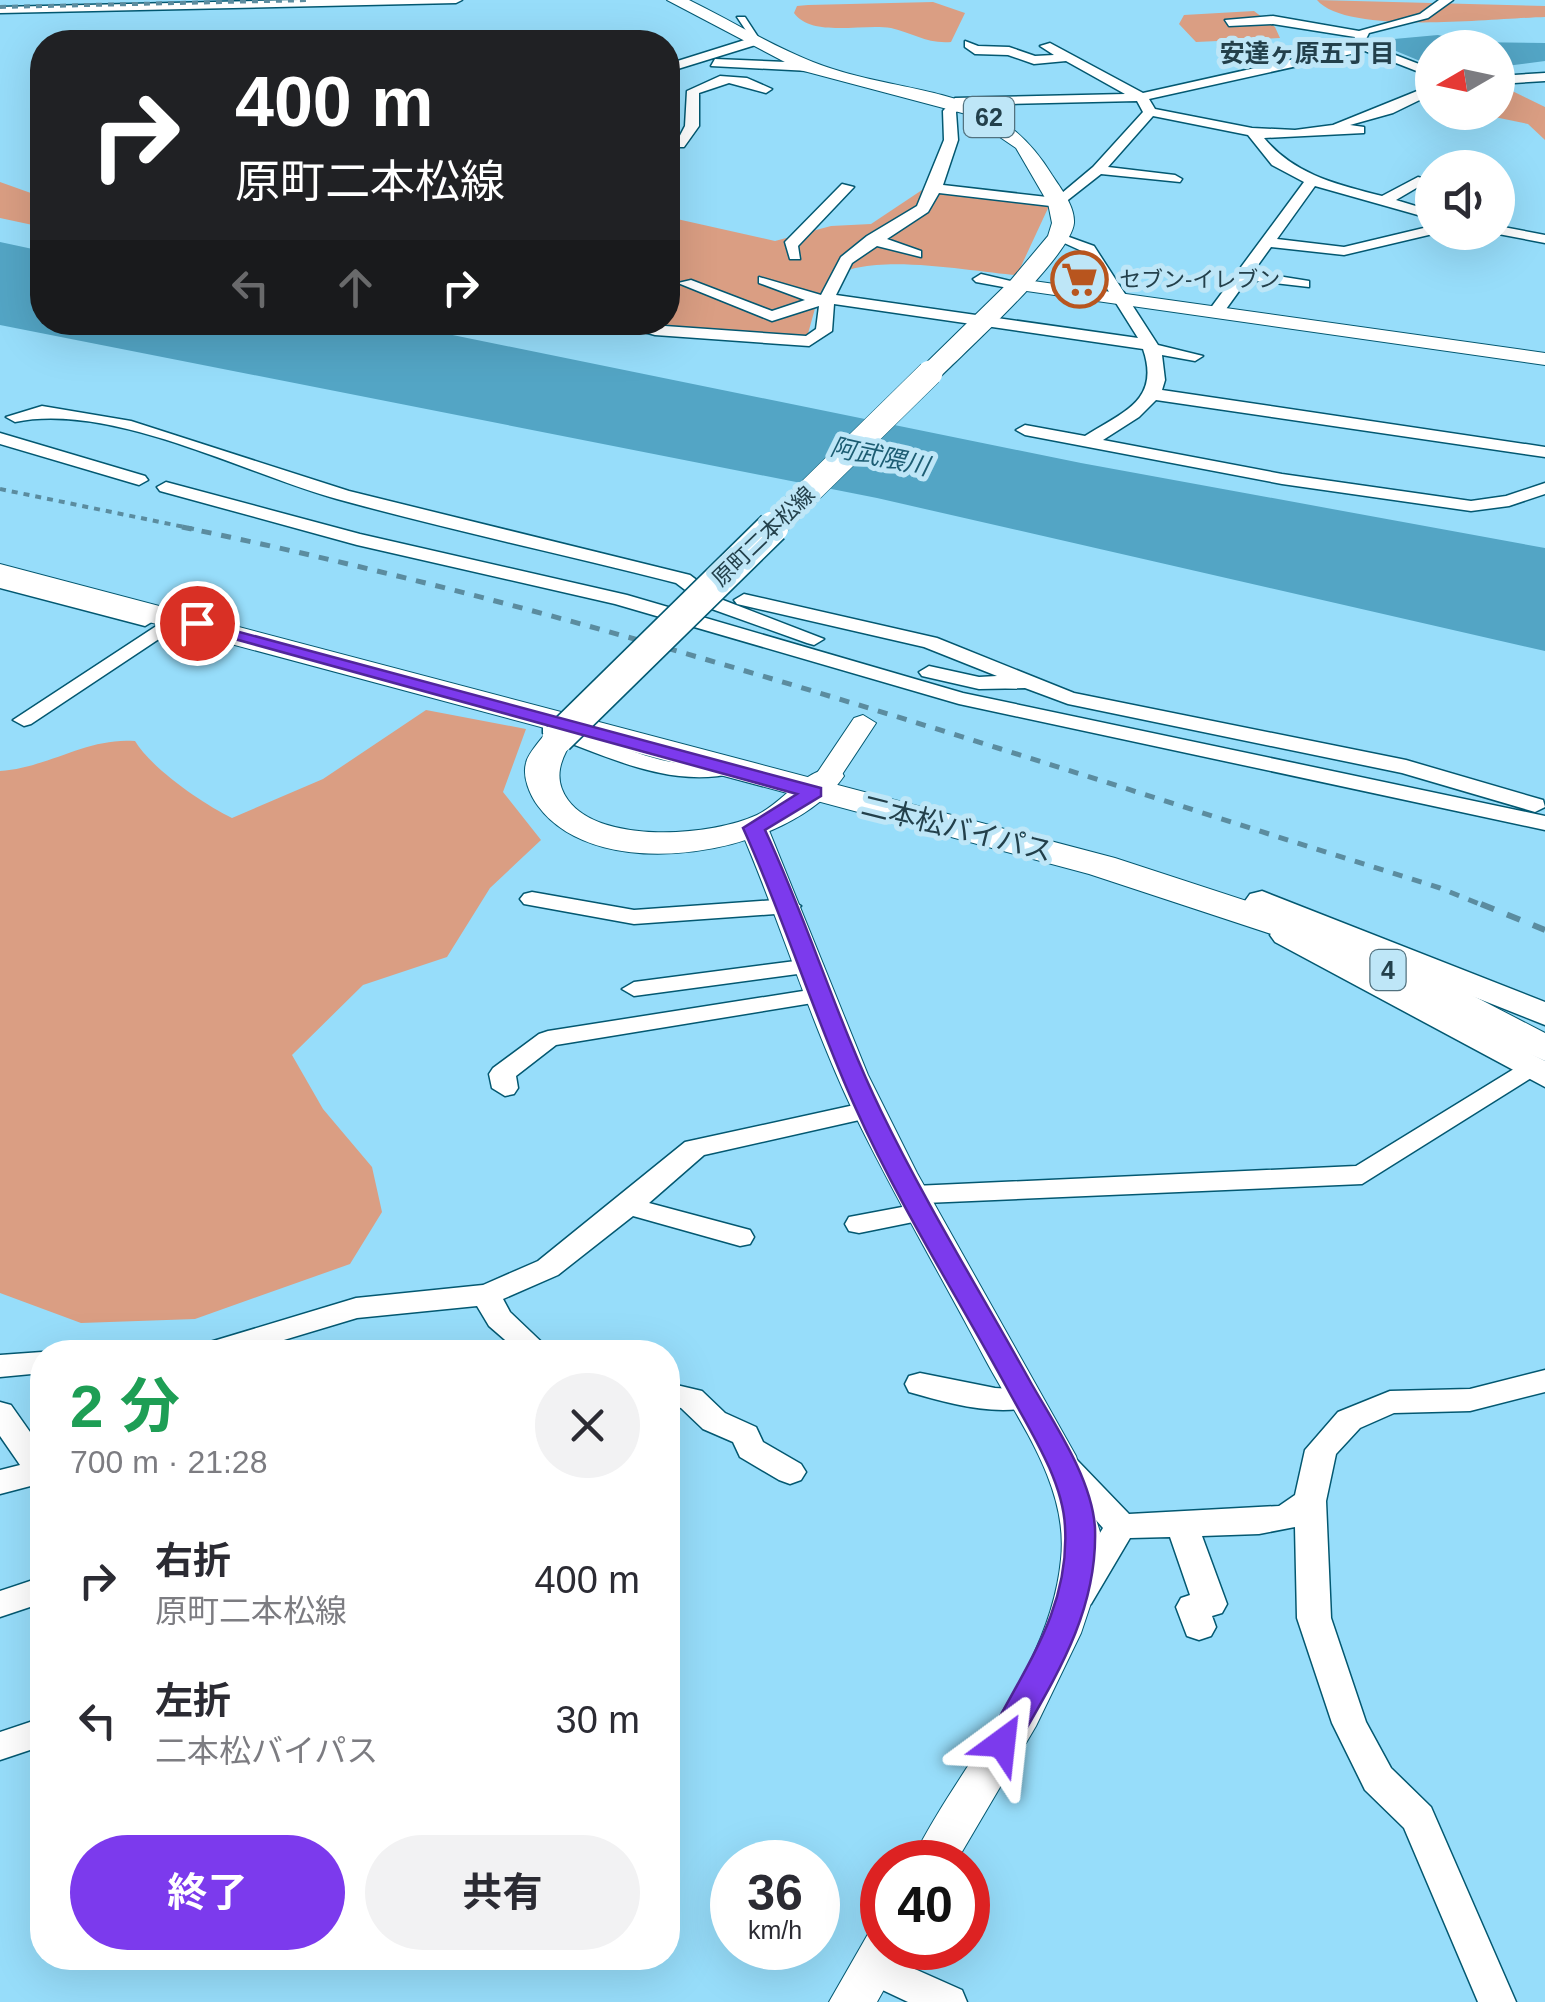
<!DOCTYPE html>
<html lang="ja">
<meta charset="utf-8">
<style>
body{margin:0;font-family:Helvetica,"Noto Sans JP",sans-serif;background:#f2f2f3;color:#2b2b33;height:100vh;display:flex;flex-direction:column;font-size:38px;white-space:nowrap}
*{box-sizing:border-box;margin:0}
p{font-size:32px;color:#7c7c81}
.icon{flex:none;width:55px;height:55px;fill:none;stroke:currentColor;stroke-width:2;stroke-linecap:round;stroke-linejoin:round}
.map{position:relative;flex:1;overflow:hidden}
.side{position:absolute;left:30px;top:1340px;width:650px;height:630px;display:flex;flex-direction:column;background:#fff;border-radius:40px;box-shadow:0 10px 40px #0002}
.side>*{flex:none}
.top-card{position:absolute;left:30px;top:30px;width:650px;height:305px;border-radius:40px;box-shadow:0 10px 40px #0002;background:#202124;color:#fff;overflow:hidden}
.needle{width:65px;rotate:261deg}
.controls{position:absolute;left:1415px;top:30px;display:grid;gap:20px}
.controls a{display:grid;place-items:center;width:100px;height:100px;border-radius:50%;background:#fff;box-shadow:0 10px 40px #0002;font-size:50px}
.speed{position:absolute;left:710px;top:1840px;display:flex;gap:20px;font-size:50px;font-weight:700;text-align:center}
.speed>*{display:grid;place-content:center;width:130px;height:130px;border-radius:50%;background:#fff;box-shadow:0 10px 40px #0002;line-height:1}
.speed small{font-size:25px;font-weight:400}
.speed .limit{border:15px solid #d22;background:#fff;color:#111}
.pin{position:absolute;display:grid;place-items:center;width:85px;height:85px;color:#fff;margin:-42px;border:5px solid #fff;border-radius:50%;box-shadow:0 2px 10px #0007}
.me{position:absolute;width:110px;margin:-55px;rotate:30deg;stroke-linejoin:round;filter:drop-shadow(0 0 8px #0008)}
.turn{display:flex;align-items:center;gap:35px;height:210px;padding:0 40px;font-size:45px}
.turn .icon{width:130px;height:130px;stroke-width:2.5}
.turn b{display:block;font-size:70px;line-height:85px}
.lanes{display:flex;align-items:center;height:95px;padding:0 40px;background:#0003;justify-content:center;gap:50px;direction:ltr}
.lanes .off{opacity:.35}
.round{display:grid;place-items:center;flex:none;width:105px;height:105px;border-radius:52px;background:#f2f2f3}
.summary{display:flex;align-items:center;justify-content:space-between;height:170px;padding:0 40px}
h1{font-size:60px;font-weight:700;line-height:75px;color:#1e9e55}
.cta{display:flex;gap:20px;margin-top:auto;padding:20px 40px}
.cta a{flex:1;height:115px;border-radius:60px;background:#7c3aed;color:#fff;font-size:40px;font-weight:700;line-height:115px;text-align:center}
.cta a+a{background:#f2f2f3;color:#2b2b33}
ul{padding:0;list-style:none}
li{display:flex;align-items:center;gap:30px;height:140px;padding:0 40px}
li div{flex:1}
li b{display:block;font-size:38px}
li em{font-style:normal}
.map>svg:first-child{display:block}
</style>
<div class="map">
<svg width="1545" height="2002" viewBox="0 0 1545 2002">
<rect width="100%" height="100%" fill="#97ddfa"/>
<path fill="#da9e83" d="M1317,0L1545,6V17C1498,18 1347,36 1317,0Z
M933,2L965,13L951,42C927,44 913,33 891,28C863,23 812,38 794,13L797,6L808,5Z
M1254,11L1275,27L1280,38L1196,42L1179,24L1184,15Z
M1498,84L1545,107V140L1528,124L1475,113L1498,112Z
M0,182L42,197V227L0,218Z
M925,188L1049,206L1017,275C972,272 866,250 831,279C817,291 813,319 807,337L632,323L668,322V217L775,241L831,226L871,224Z
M426,710L526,729L503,792L541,840L490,888L447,957L363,985L292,1055L323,1109L372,1167L382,1212L350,1264L195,1319L81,1323L0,1293V771C48,768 87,737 135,741C151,768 203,804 232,818L323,779Z"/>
<path fill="#53a5c5" d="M1438,35L1468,42L1545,43V61L1498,67V48H1432V66L1372,41Z
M0,242L42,251V322L394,323L1081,463L1545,548V651L877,498L0,325Z"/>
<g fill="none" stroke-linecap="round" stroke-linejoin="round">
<defs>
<path id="minor" d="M299,0H462L456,3L0,13V7Z
M1439,0H1453L1428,18L1369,33L1364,43L1432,69V77L1365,51L1149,99L1155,109L1252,128L1295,130L1333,125L1432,85V94L1393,113L1350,125L1364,127V133L1264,138C1295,175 1336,184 1382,196L1418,177L1430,180L1396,200L1432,211V219L1315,186L1277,239L1344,247L1432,226V232L1437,233L1344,255L1271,247L1253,272L1309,281V287L1247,280L1221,316H1209L1207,313L1304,182L1272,165L1248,135L1153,116L1108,167L1175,175L1182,179L1180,182L1101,174L1059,207L939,193L928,212L887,239L921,251V257L877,246L852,263L836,295L1138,338L1084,252L1051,237L1058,233L1094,246L1158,345L1203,356L1195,361L1162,355L1165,380L1162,390L1545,447V457L1156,400L1139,417L1103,440L1282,474L1471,501L1506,496L1545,483V494L1509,506L1471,511L1282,484L1025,435L1016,430L1025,425L1085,436C1122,412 1161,401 1143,349L834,304L832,331L809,346L655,335L608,322L806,336L816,329L819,306L772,321L678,283L691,280L772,311L805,300L759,283V277L821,295L841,257L867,236L917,206L944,140L943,111L955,98L1125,94L1066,61L1034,64L1008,55L975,54L965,47V41L978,46L1009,47L1035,56L1054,55L1040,46L1050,43L1143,93L1353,46L1355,37L1273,24L1229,26L1225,20L1273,16L1359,31L1420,14ZM1137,101L1143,112L1093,167L1056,198L943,185L958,140L956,112L963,105Z
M737,17H745L762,43L668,72V64L751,38Z
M715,59L810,63L816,67L810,71L711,66Z
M1545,73V81L1498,84V76Z
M720,76L747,78L772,89L766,93L729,83L699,93V126L684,147H674L685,126L687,91Z
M842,184L854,187L798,246L800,259H790L785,242Z
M1498,226L1545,235V243L1493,233L1498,232Z
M981,274L1027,285L1019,290L976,282L973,279Z
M42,406L131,421L349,491L690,575L723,600L824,639L814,645L807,643L709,608L676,583C563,554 449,530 337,499C244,473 110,402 15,422L6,417Z
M0,433L145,476L148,480L139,485L0,444Z
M166,482L360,534L627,595L963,693L1545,816V830L959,704L615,604L357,545L160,491L157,487Z
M0,576L152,616L155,620L145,626L0,588Z
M744,594L937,638L1074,693L1406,760L1543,800L1545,807L1535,812L1402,773L1068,704L1025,688L979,689L922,676L919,672L929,666L979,677L997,676L924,647L737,604L734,600Z
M167,619L174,621V629L31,724L24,726L13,720Z
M551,722C594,732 633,757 678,763C696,766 725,756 738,768L735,773C668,789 605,755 543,733V723Z
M532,892L634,910L789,899L801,906L789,913L634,924L524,904L520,899L524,894Z
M811,959L820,961L823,966L820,971L634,996L622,989L634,982Z
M822,988L831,990L834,995L831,1000L556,1045L516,1076L518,1088L514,1094L505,1096L492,1088L489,1074L493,1068L539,1034L548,1031Z
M1530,1059L1539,1061L1543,1067L1539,1073L1362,1184L925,1203L937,1212L933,1218L859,1233L849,1231L845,1224L849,1217L918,1204L904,1201L900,1195L914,1186L1356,1166Z
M868,1102L881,1110L877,1116L704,1155L649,1203L750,1230L754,1237L750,1244L740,1246L633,1216L558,1275L503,1299L510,1312L552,1352H519L489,1326L477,1306L357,1318L244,1352H196L200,1345L356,1298L483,1285L538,1261L685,1142Z
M42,1352V1373L0,1377V1355Z
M1545,1370V1392L1470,1411L1394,1413L1360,1428L1336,1454L1326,1501L1331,1618L1366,1722L1391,1768L1431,1807L1516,2002H1478L1404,1828L1365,1790L1332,1723L1297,1618L1295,1527L1259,1534L1202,1536L1227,1604L1222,1613L1212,1616L1216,1627L1211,1636L1199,1640L1187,1636L1176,1607L1181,1598L1190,1595L1170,1537L1130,1538L1091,1604L1079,1608L1067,1604L1062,1595L1103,1528L1050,1468L1055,1460L1066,1456L1077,1460L1129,1514L1279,1506L1295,1495L1305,1450L1338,1412L1390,1391L1470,1389Z
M920,1373L995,1388L1035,1390L1039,1398L1035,1406C996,1417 947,1403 909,1392L905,1384L909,1376Z
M668,1383L702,1391L725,1413L756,1427L763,1442L801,1464L806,1472L801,1480L790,1484L779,1480L740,1457L733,1442L703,1429L681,1408L668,1405Z
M0,1402L11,1405L42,1449V1483L0,1494V1470L20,1465L0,1436Z
M42,1577V1603L0,1617V1591Z
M42,1718V1746L0,1760V1732Z
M872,1950L962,1990L967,2002H908L859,1979L853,1967L859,1955Z"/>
<path id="tertiary" d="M1019,279L1545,353V365L1013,289V281Z
M863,715L876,723L841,776L837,782H819L815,776L854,718Z
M754,820L768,828L868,1075L917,1173L1076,1456L1100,1532L1094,1594L1081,1633L1036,1726L956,1862H911C959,1763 1050,1673 1061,1559C1069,1485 1016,1418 984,1357C940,1274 893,1194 852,1109C809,1018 780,921 740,828Z
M882,1928V1948H907L877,2002H829L868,1934Z"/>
<path id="secondary" d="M1262,891L1545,1002V1025L1250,908L1245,901L1250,894Z
M1287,925L1545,1061V1087L1275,942L1270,935L1275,928Z"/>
<path id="primary" d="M667,0H689C730,20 770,45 813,62C907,99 993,78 1052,175C1061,189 1075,206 1074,223C1071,256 965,352 939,378H921L918,373L921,368L1011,280L1048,236L1052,223L1048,203L1016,148L966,114L800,70Z
M558,728L574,738C561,758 552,778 568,800C601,845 712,836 757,815C784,802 810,762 840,769L844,776C791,854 599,889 538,806C530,795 522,777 526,763C528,753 541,740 547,731Z"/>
<path id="trunk" d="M0,564L1115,858L1308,921L1462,990L1545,1033V1061L1280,937L1089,874L0,582Z"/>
</defs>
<use href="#minor" stroke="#035871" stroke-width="3"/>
<use href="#tertiary" stroke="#035871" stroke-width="2"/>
<use href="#secondary" stroke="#035871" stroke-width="3"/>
<use href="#primary" stroke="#035871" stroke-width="2"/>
<use href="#trunk" stroke="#035871" stroke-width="2"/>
<use href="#minor" fill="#fff" fill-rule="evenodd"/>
<use href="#tertiary" fill="#fff" fill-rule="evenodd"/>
<use href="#secondary" fill="#fff" fill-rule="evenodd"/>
<use href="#primary" fill="#fff" fill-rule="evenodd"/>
<use href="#trunk" fill="#fff" fill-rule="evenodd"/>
<path stroke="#5b8c9f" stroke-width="4" stroke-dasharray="6 6" stroke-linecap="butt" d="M0,7L311,0
M0,489L194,529"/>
<path stroke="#5b8c9f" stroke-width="5" stroke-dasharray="10 10" stroke-linecap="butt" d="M182,527C609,615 1024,758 1440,888L1487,907"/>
<path stroke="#5b8c9f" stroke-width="6" stroke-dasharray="14 14" stroke-linecap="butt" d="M1481,904L1545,930"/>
<defs>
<path id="primary-bridge-far1" d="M771,529L930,373"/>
<path id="primary-bridge" d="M558,738L773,527"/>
</defs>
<use href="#primary-bridge-far1" stroke="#035871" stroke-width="26" stroke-linecap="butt"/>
<use href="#primary-bridge" stroke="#035871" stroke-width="34" stroke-linecap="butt"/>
<use href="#primary-bridge-far1" stroke="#fff" stroke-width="25"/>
<use href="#primary-bridge" stroke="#fff" stroke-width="31"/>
</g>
<path fill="#7c3aed" stroke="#51269a" stroke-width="2.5" d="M191,619L821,788V796L765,830C808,922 837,1020 881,1111C926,1204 981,1293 1031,1383C1055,1425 1092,1479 1095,1528C1098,1614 1053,1681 1013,1752L1002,1756L990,1752L986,1743C1021,1672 1070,1612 1065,1527C1063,1480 1029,1429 1007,1388C957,1296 899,1205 856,1109C814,1017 785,920 743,828L797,794L191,627Z"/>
<defs>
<symbol id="supermarket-ring" viewBox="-11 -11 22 22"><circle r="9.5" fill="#bee6f7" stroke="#b8551e" stroke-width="1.5"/><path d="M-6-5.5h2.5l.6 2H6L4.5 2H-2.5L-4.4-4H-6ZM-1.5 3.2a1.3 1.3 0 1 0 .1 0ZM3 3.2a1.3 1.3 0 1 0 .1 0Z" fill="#b8551e"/></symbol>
</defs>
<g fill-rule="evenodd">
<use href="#supermarket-ring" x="1048" y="248" width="63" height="63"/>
</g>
<g text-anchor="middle" stroke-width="10" stroke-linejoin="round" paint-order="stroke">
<g font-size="22" fill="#23404b" stroke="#bee6f7" text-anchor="start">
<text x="1119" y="287">セブン-イレブン</text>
</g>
<g font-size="22" fill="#23404b" stroke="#bee6f7">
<text transform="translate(763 536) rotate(-44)" y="8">原町二本松線</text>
</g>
<g font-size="25" font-weight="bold" fill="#23404b" stroke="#bee6f7">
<text x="1307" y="62">安達ヶ原五丁目</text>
</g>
<g fill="#bee6f7" stroke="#52727f" stroke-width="2.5">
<rect x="964" y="97" width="50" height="40" rx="8"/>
<rect x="1370.5" y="950" width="35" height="40" rx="8"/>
</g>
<g font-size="25" font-weight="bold" fill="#23404b">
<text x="989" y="126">62</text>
<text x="1388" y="979">4</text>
</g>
<g font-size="25" font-style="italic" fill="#1c5d73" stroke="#bee6f7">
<text transform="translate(880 456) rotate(12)" y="9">阿武隈川</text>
</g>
<g font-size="28" fill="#23404b" stroke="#bee6f7">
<text transform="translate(957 828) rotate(14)" y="10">二本松バイパス</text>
</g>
</g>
</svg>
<div class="controls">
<a><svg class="needle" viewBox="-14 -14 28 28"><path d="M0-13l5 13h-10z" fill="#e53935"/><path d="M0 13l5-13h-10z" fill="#7c7c81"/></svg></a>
<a><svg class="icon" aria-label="sound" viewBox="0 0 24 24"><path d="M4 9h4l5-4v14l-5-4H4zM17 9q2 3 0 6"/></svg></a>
</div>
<div class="speed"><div>36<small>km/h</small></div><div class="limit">40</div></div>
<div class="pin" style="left:197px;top:623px;background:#d93025"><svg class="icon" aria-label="arrive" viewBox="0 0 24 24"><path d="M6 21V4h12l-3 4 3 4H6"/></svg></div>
<svg class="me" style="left:1002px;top:1743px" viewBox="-20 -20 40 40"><path d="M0-17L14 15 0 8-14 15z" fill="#7c3aed" stroke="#fff" stroke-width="4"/></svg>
<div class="top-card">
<div class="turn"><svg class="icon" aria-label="right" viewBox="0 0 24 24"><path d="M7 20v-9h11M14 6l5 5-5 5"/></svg><div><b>400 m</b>原町二本松線</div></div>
<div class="lanes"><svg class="icon off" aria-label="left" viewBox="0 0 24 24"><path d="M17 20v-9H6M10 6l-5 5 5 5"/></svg><svg class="icon off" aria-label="ahead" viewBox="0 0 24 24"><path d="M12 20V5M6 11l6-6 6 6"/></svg><svg class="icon" aria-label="right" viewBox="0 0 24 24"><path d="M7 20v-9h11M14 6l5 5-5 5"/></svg></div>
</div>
<section class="side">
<div class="summary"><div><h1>2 分</h1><p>700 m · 21:28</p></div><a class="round"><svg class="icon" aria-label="close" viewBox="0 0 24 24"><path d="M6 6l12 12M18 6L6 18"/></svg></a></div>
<ul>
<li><svg class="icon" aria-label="right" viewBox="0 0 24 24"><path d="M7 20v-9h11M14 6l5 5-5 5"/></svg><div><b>右折</b><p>原町二本松線</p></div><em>400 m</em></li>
<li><svg class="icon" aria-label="left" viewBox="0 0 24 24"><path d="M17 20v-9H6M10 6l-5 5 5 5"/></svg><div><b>左折</b><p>二本松バイパス</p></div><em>30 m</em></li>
</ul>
<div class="cta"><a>終了</a><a>共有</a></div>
</section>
</div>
